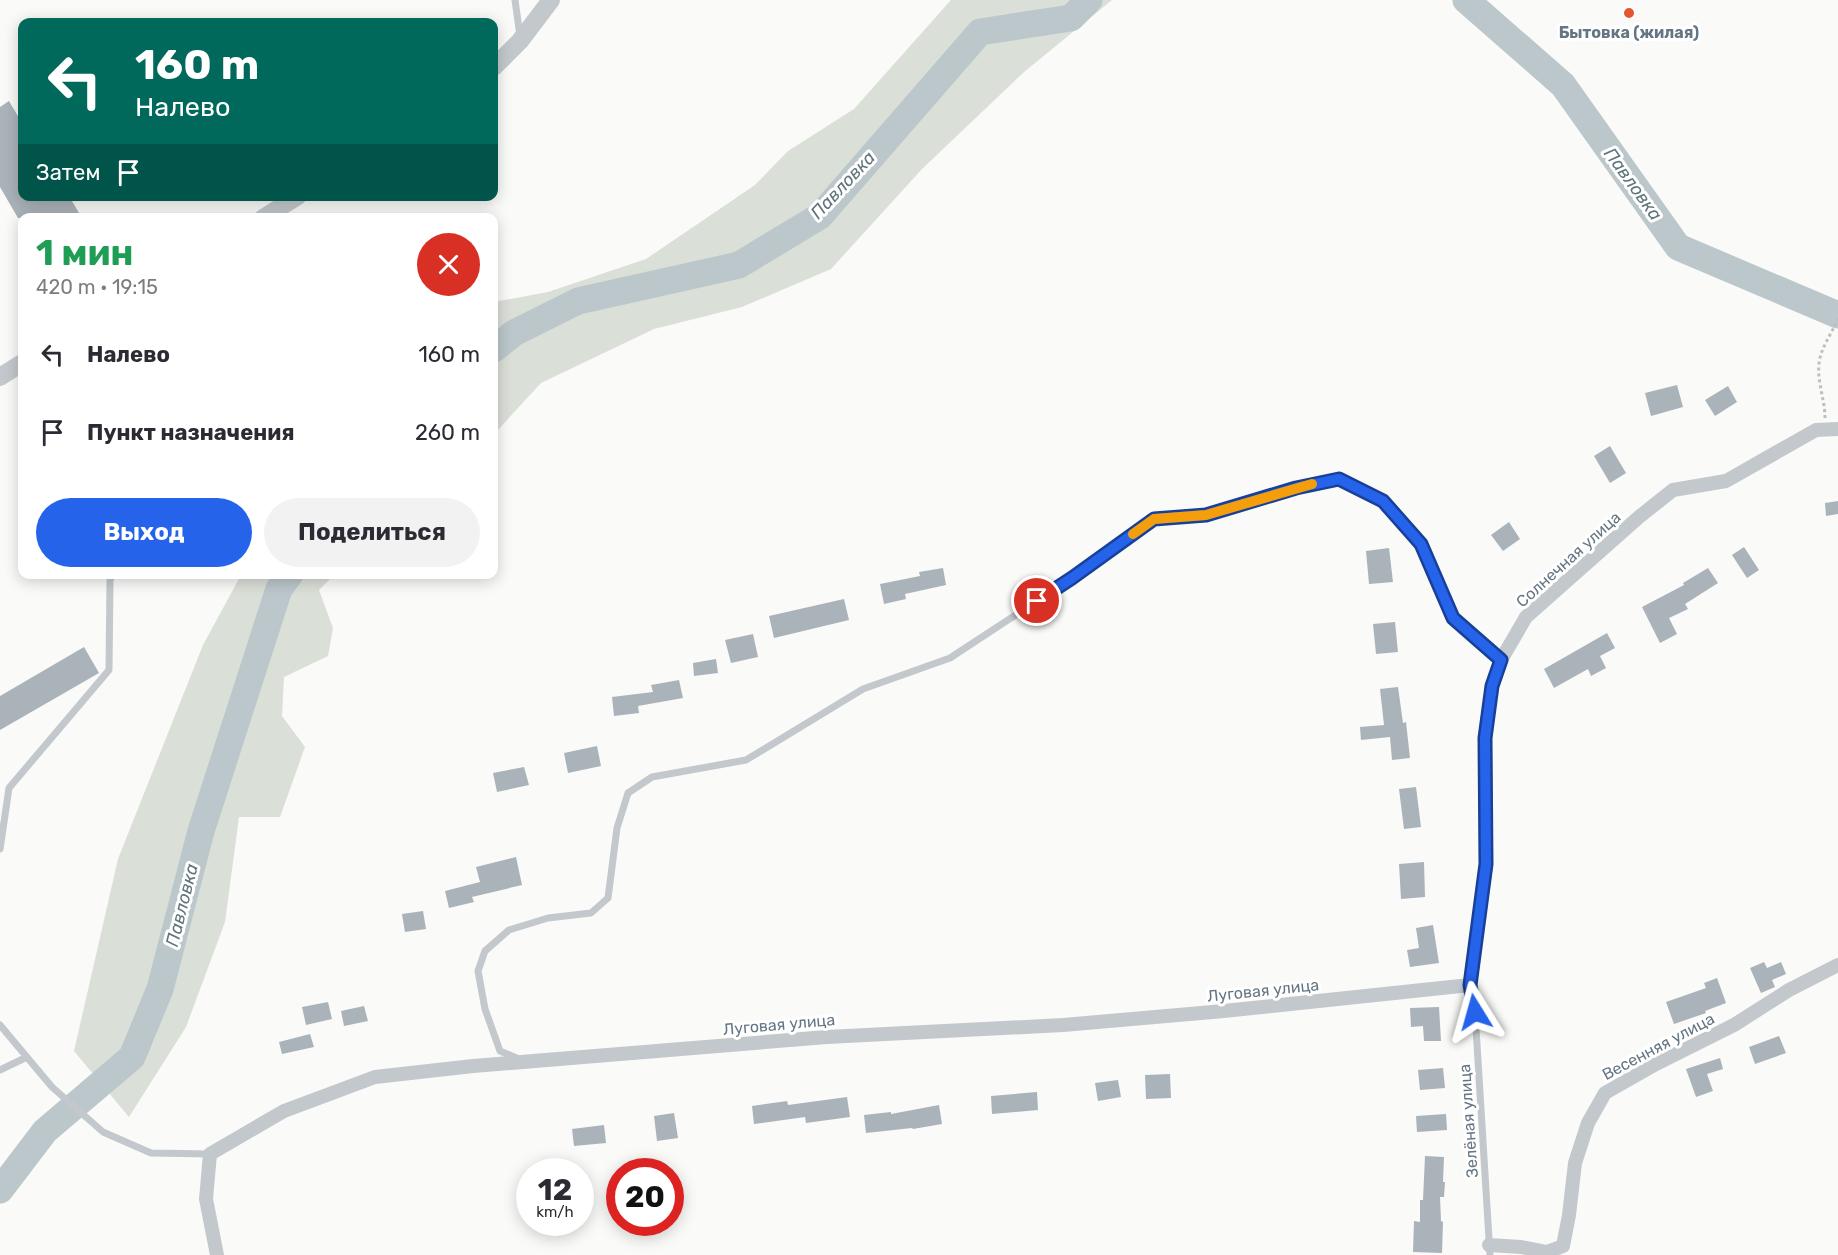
<!DOCTYPE html>
<html lang="ru">
<meta charset="utf-8">
<style>
body{margin:0;font-family:Rubik,sans-serif;background:#f2f2f3;color:#2b2b33;height:100vh;display:flex;flex-direction:column;font-size:22px;white-space:nowrap}
*{box-sizing:border-box;margin:0}
p{font-size:20px;color:#7c7c81}
.icon{flex:none;width:33px;height:33px;fill:none;stroke:currentColor;stroke-width:2;stroke-linecap:round;stroke-linejoin:round}
.map{position:relative;flex:1;overflow:hidden}
.panel{position:absolute;left:18px;top:213px;width:480px;height:366px;display:flex;flex-direction:column;background:#fff;border-radius:12px;box-shadow:0 3px 15px #0003}
.panel>*{flex:none}
.guide{position:absolute;left:18px;top:18px;width:480px;height:183px;border-radius:12px;box-shadow:0 3px 15px #0003;background:#00695c;color:#fff;overflow:hidden}
.speed{position:absolute;left:516px;top:1158px;display:flex;gap:12px;font-size:30px;font-weight:700;text-align:center}
.speed>*{display:grid;place-content:center;width:78px;height:78px;border-radius:50%;background:#fff;box-shadow:0 3px 15px #0003;line-height:1}
.speed small{font-size:15px;font-weight:400}
.speed .limit{border:9px solid #d22;background:#fff;color:#111}
.pin{position:absolute;display:grid;place-items:center;width:51px;height:51px;color:#fff;margin:-26px;border:3px solid #fff;border-radius:50%;box-shadow:0 2px 6px #0007}
.me{position:absolute;width:66px;margin:-33px;rotate:352deg;stroke-linejoin:round;filter:drop-shadow(0 0 4px #0008)}
.turn{display:flex;align-items:center;gap:21px;height:126px;padding:0 18px;font-size:27px}
.turn .icon{width:78px;height:78px;stroke-width:2.5}
.turn b{display:block;font-size:42px;line-height:51px}
.then{display:flex;align-items:center;height:57px;padding:0 18px;background:#0003;gap:12px;font-size:22px}
.round{display:grid;place-items:center;flex:none;width:63px;height:63px;border-radius:32px;background:#f2f2f3}
.headline{display:flex;align-items:center;justify-content:space-between;height:102px;padding:0 18px}
h1{font-size:36px;font-weight:700;line-height:45px;color:#1e9e55}
.primary-button{display:flex;gap:12px;margin-top:auto;padding:12px 18px}
.primary-button a{flex:1;height:69px;border-radius:36px;background:#2563eb;color:#fff;font-size:24px;font-weight:700;line-height:69px;text-align:center}
.primary-button a+a{background:#f2f2f3;color:#2b2b33}
ul{padding:0;list-style:none}
li{display:flex;align-items:center;gap:18px;height:78px;padding:0 18px}
li div{flex:1}
li b{display:block;font-size:22px}
li em{font-style:normal}
.map>svg:first-child{display:block}
</style>
<div class="map">
<svg width="1838" height="1255" viewBox="0 0 1838 1255">
<rect width="100%" height="100%" fill="#fafaf8"/>
<path fill="#dadfd7" d="M951,0H1112L1024,72L922,169L831,269L742,307L654,329L541,383L494,434V302L548,292L646,259L755,185L788,151L854,109Z
M241,575H334L319,590L333,628L328,656L284,677L282,716L305,747L280,817H239L225,922L186,1027L129,1117L74,1051L118,859L203,645Z"/>
<g fill="none" stroke-linecap="round" stroke-linejoin="round">
<path stroke="#bbc7cb" stroke-width="27" d="M1466,0L1563,85L1678,247L1838,315
M494,349L514,333L578,301L739,265L820,216L980,32L1071,18L1089,0
M0,1190L45,1131L132,1057L160,989L201,831L279,589L290,574"/>
</g>
<path fill="#aab3b9" d="M9,101L22,123V196H69L82,218H18L0,187V107Z
M1677,385L1683,407L1651,416L1645,393Z
M1728,386L1737,402L1715,416L1705,400Z
M1610,446L1626,473L1610,483L1594,456Z
M1838,501V514L1826,516L1825,503Z
M1509,522L1520,539L1503,551L1491,535Z
M1744,547L1759,570L1747,578L1732,555Z
M1389,548L1393,582L1369,584L1366,551Z
M943,568L946,585L905,594L906,599L884,604L880,584L920,576L919,572Z
M1708,568L1718,583L1685,604L1688,609L1669,618L1677,634L1660,643L1642,607L1684,585L1683,583Z
M844,599L849,620L774,638L769,616Z
M1395,622L1398,652L1376,654L1373,624Z
M1607,633L1615,648L1600,656L1606,668L1591,676L1588,669L1554,688L1544,669Z
M753,634L758,657L731,663L725,640Z
M84,647L99,673L0,730V696Z
M716,659L718,673L694,676L693,663Z
M679,680L683,698L638,706L639,713L614,716L612,697L653,692L651,685Z
M1398,687L1403,723L1406,722L1410,758L1392,760L1390,737L1361,740L1360,727L1384,725L1380,689Z
M597,746L601,766L568,773L564,753Z
M524,767L529,785L497,792L493,773Z
M1416,787L1421,827L1404,829L1399,789Z
M516,857L522,885L472,897L474,902L449,908L445,891L480,882L476,867Z
M1424,862L1425,897L1401,899L1399,864Z
M423,911L426,929L405,932L402,914Z
M1433,925L1439,963L1410,967L1407,950L1419,948L1416,928Z
M1764,962L1767,968L1781,962L1786,974L1772,980L1775,987L1761,993L1750,968Z
M1717,978L1726,1003L1705,1011L1706,1013L1674,1024L1666,1002L1706,988L1704,983Z
M328,1002L332,1019L306,1025L302,1007Z
M364,1006L368,1021L344,1026L341,1011Z
M1439,1007L1441,1041H1424L1423,1026L1411,1027L1410,1008Z
M310,1034L314,1047L282,1054L279,1042Z
M1779,1036L1786,1053L1755,1064L1749,1047Z
M1720,1058L1723,1069L1707,1074L1713,1091L1696,1097L1686,1069Z
M1443,1068L1445,1088L1420,1090L1418,1070Z
M1170,1074L1171,1098L1146,1099L1145,1075Z
M1118,1080L1121,1097L1098,1101L1095,1083Z
M1037,1092L1038,1110L992,1114L991,1096Z
M847,1097L850,1117L806,1123L805,1117L754,1124L752,1106L787,1101L788,1105Z
M939,1105L942,1124L913,1129L912,1128L866,1133L864,1115L891,1112V1114Z
M674,1113L678,1138L657,1141L654,1116Z
M1446,1114L1447,1130L1417,1132L1416,1116Z
M604,1125L606,1143L574,1146L572,1129Z
M1425,1156L1444,1157L1443,1182H1445L1444,1197H1440L1441,1221L1443,1222L1442,1253L1413,1252L1414,1221L1420,1222V1200H1423Z"/>
<g fill="none" stroke-linecap="round" stroke-linejoin="round">
<path stroke="#bbbfc2" stroke-width="3" stroke-dasharray="3 3" stroke-linecap="butt" d="M1825,418C1825,400 1817,382 1819,364C1820,349 1832,333 1838,319"/>
<path stroke="#c3c8cc" stroke-width="7" d="M515,0L520,36
M0,849L9,788L109,670L110,580L113,574
M1470,985L1475,1012L1490,1255
M0,1025L52,1087L103,1132L151,1153L210,1154
M519,1059L500,1051L485,1009L478,971L485,951L509,930L548,918L591,913L608,898L617,828L628,793L652,777L746,760L863,689L950,658L1072,578L1154,519L1206,515L1296,488L1339,479L1383,501L1421,544L1453,618L1501,660
M0,1070L27,1057"/>
<path stroke="#c3c8cc" stroke-width="14" d="M1489,1245L1521,1247L1547,1252L1563,1246L1569,1215L1575,1163L1588,1123L1605,1093L1656,1064L1734,1025L1789,990L1838,965
M217,1255L206,1199L210,1154L284,1111L375,1077L473,1066L827,1037L1063,1025L1224,1011L1470,985L1486,865L1485,738L1492,686L1501,660L1526,617L1639,517L1673,490L1726,481L1816,430L1838,429"/>
<path stroke="#c3c8cc" stroke-width="18" d="M494,67L520,41L551,0
M263,218L298,196
M0,377L22,363"/>
</g>
<g fill="none" stroke-linecap="round" stroke-linejoin="round">
<defs>
<path id="route" d="M1037,601L1072,578L1154,519L1206,515L1296,488L1339,479L1383,501L1421,544L1453,618L1501,660L1492,686L1485,738L1486,864L1470,985L1475,1012"/>
</defs>
<use href="#route" stroke="#184099" stroke-width="15"/>
<use href="#route" stroke="#2563eb" stroke-width="10"/>
<path stroke="#f59e0b" stroke-width="10" d="M1133,534L1154,519L1206,515L1312,484"/>
</g>
<circle fill="#e4572e" stroke="#fff" stroke-width="2" cx="1629" cy="13" r="6"/>
<g text-anchor="middle" stroke-width="6" stroke-linejoin="round" paint-order="stroke">
<g font-size="16" font-weight="bold" fill="#657683" stroke="#fff">
<text x="1629" y="38">Бытовка (жилая)</text>
</g>
<g font-size="16" fill="#657683" stroke="#fff">
<text transform="translate(1568 559) rotate(-42)" y="6">Солнечная улица</text>
<text transform="translate(1263 990) rotate(-6)" y="6">Луговая улица</text>
<text transform="translate(779 1024) rotate(-5)" y="6">Луговая улица</text>
<text transform="translate(1658 1046) rotate(-28)" y="6">Весенняя улица</text>
<text transform="translate(1468 1121) rotate(-94)" y="6">Зелёная улица</text>
</g>
<g font-size="18" font-style="italic" fill="#60757c" stroke="#fff">
<text transform="translate(1633 184) rotate(54)" y="6">Павловка</text>
<text transform="translate(843 185) rotate(-47)" y="6">Павловка</text>
<text transform="translate(182 905) rotate(-76)" y="6">Павловка</text>
</g>
</g>
</svg>
<div class="speed"><div>12<small>km/h</small></div><div class="limit">20</div></div>
<div class="pin" style="left:1037px;top:601px;background:#d93025"><svg class="icon" aria-label="arrive" viewBox="0 0 24 24"><path d="M6 21V4h12l-3 4 3 4H6"/></svg></div>
<svg class="me" style="left:1475px;top:1012px" viewBox="-20 -20 40 40"><path d="M0-17L14 15 0 8-14 15z" fill="#2563eb" stroke="#fff" stroke-width="4"/></svg>
<div class="guide">
<div class="turn"><svg class="icon" aria-label="left" viewBox="0 0 24 24"><path d="M17 20v-9H6M10 6l-5 5 5 5"/></svg><div><b>160 m</b>Налево</div></div>
<div class="then">Затем<svg class="icon" aria-label="arrive" viewBox="0 0 24 24"><path d="M6 21V4h12l-3 4 3 4H6"/></svg></div>
</div>
<section class="panel">
<div class="headline"><div><h1>1 мин</h1><p>420 m · 19:15</p></div><a class="round" style="background:#d93025;color:#fff"><svg class="icon" aria-label="close" viewBox="0 0 24 24"><path d="M6 6l12 12M18 6L6 18"/></svg></a></div>
<ul>
<li><svg class="icon" aria-label="left" viewBox="0 0 24 24"><path d="M17 20v-9H6M10 6l-5 5 5 5"/></svg><div><b>Налево</b></div><em>160 m</em></li>
<li><svg class="icon" aria-label="arrive" viewBox="0 0 24 24"><path d="M6 21V4h12l-3 4 3 4H6"/></svg><div><b>Пункт назначения</b></div><em>260 m</em></li>
</ul>
<div class="primary-button"><a>Выход</a><a>Поделиться</a></div>
</section>
</div>
